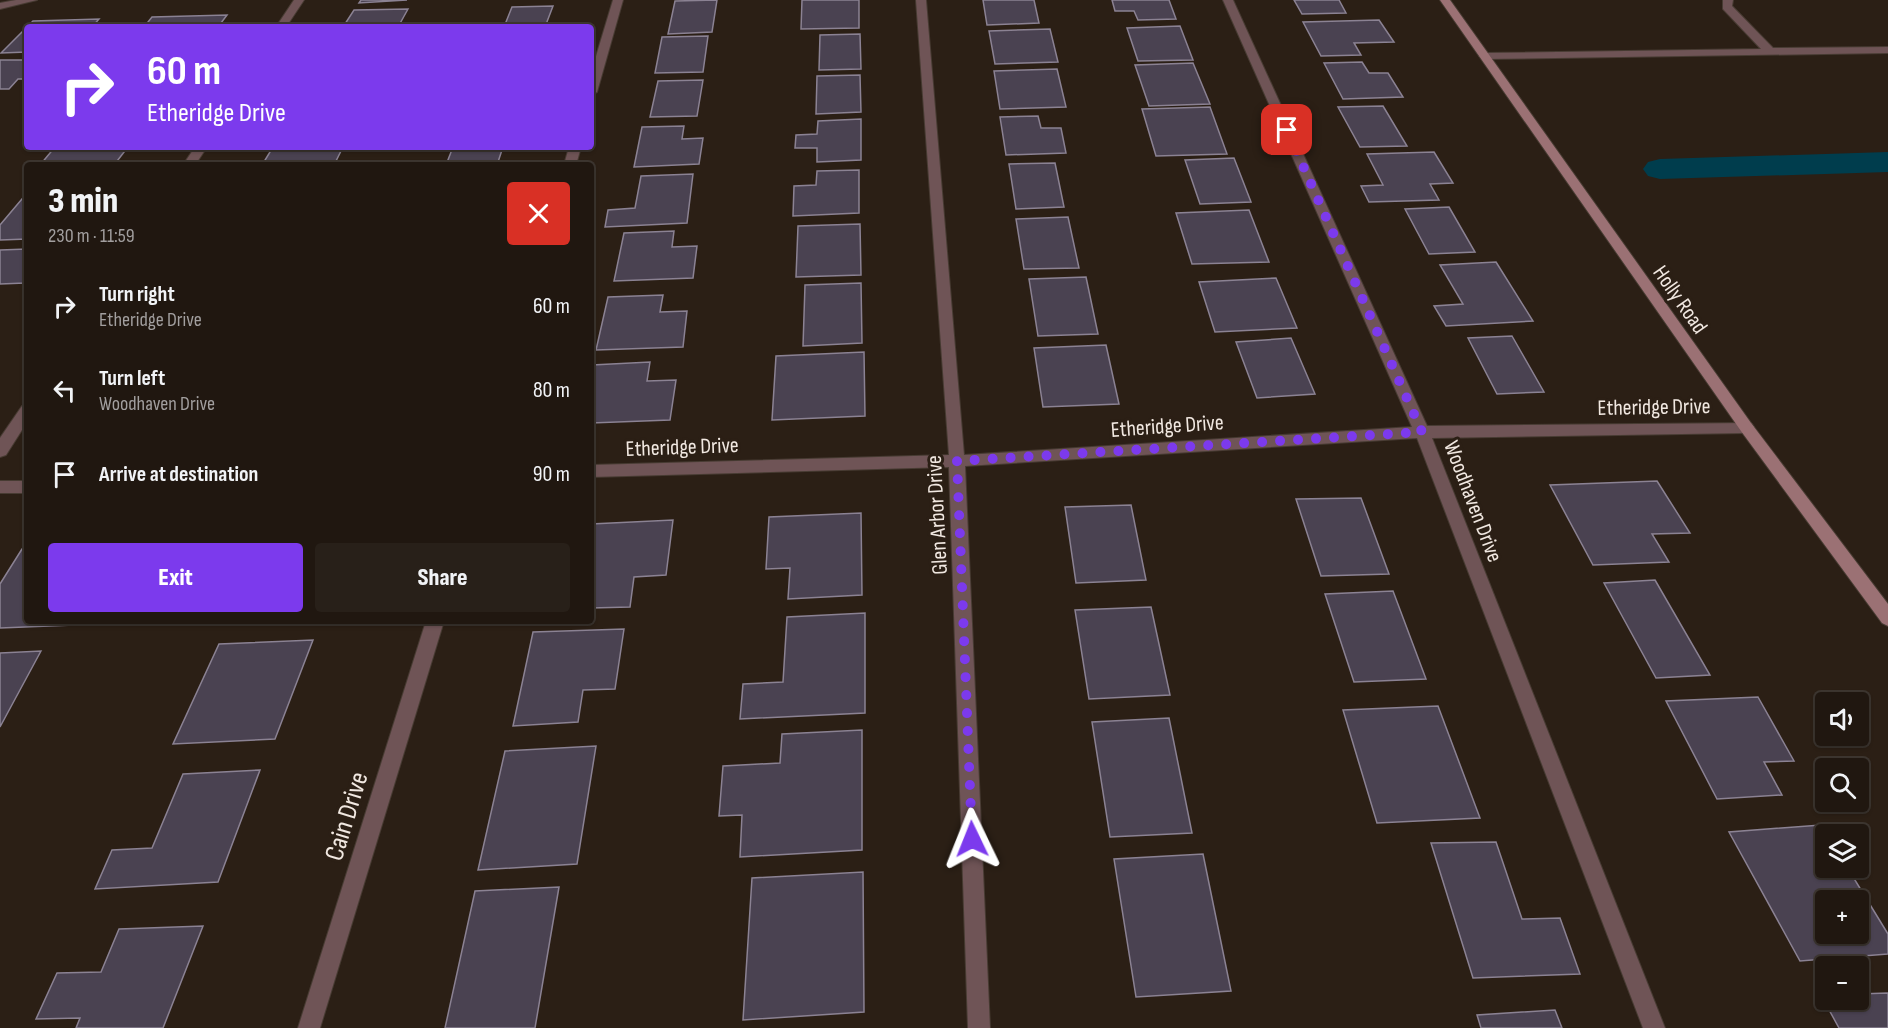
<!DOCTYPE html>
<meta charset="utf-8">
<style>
body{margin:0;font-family:"Sofia Sans Condensed",sans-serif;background:#282019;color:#f1f3f6;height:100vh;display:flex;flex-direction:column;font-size:22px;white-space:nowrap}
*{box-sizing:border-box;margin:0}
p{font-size:20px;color:#a29f9f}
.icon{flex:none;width:33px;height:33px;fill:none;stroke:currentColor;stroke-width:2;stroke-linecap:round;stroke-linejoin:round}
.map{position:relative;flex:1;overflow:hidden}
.sheet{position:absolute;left:24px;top:162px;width:570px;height:462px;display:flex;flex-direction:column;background:#201710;border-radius:6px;box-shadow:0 2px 4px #0004,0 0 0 2px #3d3630}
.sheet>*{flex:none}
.banner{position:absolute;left:24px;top:24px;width:570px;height:126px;border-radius:6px;box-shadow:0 2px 4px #0004,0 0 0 2px #3d3630;background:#7c3aed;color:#fff;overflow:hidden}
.buttons{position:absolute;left:1815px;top:692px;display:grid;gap:12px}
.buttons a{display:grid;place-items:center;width:54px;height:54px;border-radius:6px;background:#201710;box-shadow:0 2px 4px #0004,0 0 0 2px #3d3630;font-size:30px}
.pin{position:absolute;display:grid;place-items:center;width:51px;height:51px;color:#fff;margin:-26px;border-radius:12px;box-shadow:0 3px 9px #0006}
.me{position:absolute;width:66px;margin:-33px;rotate:358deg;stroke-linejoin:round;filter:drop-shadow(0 0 4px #0008)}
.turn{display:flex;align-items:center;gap:21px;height:126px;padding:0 24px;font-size:27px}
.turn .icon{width:78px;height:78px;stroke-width:2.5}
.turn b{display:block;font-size:42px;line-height:51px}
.round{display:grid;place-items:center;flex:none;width:63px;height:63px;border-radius:6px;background:#282019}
.headline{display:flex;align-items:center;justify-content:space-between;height:102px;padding:0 24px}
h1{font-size:36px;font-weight:800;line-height:45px}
.action{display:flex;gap:12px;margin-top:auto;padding:12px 24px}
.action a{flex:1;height:69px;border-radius:6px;background:#7c3aed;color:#fff;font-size:24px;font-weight:800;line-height:69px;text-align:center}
.action a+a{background:#282019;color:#f1f3f6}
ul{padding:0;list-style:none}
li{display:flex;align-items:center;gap:18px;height:84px;padding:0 24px}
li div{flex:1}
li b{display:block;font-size:22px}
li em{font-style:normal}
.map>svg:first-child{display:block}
</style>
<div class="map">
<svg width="1888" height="1028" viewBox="0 0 1888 1028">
<rect width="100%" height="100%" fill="#2b1f15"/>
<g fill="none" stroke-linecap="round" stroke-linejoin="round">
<path fill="#003d4d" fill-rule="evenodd" d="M1888,152V172L1660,179L1648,176L1643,169L1648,162L1660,159Z"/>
</g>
<path fill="#4a4251" stroke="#8b8293" stroke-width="1.5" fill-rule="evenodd" d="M361,0H407L359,3Z
M717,0L712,32L668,34L675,1Z
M802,0H859V28L801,29Z
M983,0H1034L1039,23L987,25Z
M1112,0H1169L1176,19L1138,20L1134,11H1115Z
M1294,0H1339L1346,13L1302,14Z
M553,6L545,27H504L512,7Z
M408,9L398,27H343L354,10Z
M227,15L218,27H144L152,17Z
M99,19L92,27H27V52L1,53L33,21Z
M1379,20L1394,42L1354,43L1361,55L1321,56L1303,22Z
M1180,26L1193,60L1138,61L1127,28Z
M1050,29L1058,62L995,64L989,31Z
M860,34L861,69L819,70L820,35Z
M708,36L703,72L655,73L662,37Z
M0,60H27V79H18L9,89H0Z
M1362,62L1369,73H1388L1403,97L1343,99L1324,63Z
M1193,63L1210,104L1149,106L1135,65Z
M1057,69L1066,107L1000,109L994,71Z
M860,75L861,112L816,114L817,76Z
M703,80L697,116L650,117L658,81Z
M1383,106L1407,146L1360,147L1338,107Z
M1210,107L1227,154L1156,156L1142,109Z
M1038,116L1041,128H1061L1066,153L1006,155L1000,117Z
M861,119V160L817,162V148H795L796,135L817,134L818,121Z
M684,126L682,139L703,138L699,164L634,167L642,127Z
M55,147H128L114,165H40Z
M273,147H343L336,161L312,162L310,165H262Z
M453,147H503L497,165H446Z
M1434,152L1453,183L1430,184L1439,200L1369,202L1361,186L1383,185L1367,154Z
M1234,158L1251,202L1200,204L1185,160Z
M1055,163L1064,207L1016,209L1009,164Z
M859,170V213L793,216L794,186L816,185L817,171Z
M693,174L687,223L605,227L608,210L635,208L641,176Z
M27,193V239L0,240V225Z
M1449,207L1475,252L1429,254L1405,209Z
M1249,210L1269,262L1192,264L1176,213Z
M1068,217L1079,268L1024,269L1016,219Z
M860,224L861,275L796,277L798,226Z
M674,231L672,247L697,246L693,278L614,281L624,233Z
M27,249V280L25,283L0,284V250Z
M1496,262L1533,321L1446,326L1434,306L1463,304L1440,265Z
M1086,277L1098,334L1038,336L1029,279Z
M1276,278L1297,328L1215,332L1199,282Z
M861,283L862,343L803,346L805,285Z
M663,295L660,312L687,311L683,347L596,350L608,297Z
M1512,336L1544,392L1497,394L1468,338Z
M1291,338L1315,394L1257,398L1236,342Z
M1106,345L1119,404L1043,407L1034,348Z
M864,352L865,416L772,420L776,356Z
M650,362L647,381L676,380L670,420L591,423L592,365Z
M1657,481L1690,533L1652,534L1669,562L1593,565L1550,485Z
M1361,498L1389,574L1321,576L1296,499Z
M1131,505L1146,580L1076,583L1065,507Z
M861,513L862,595L788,599L790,568L766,569L769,517Z
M673,520L666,575L634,577L630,607L591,608V524Z
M27,548V621H76L74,625L0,628V584L22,549Z
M1655,580L1710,675L1656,678L1604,583Z
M1393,591L1426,679L1354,682L1325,594Z
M1151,607L1170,695L1089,699L1075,610Z
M865,613V713L740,719L743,684L783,682L787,617Z
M624,629L615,689L583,690L578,722L513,726L533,632Z
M313,640L275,739L173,744L219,644Z
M41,651L0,727V653Z
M1758,697L1794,761L1764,762L1782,795L1717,799L1666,701Z
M1438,706L1480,818L1377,823L1343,710Z
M1169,718L1192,833L1110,837L1092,722Z
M862,730V850L740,857L742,815L719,816L723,766L780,763L782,734Z
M596,746L577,864L478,870L505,751Z
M260,770L218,882L95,889L112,850L152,848L183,774Z
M1821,825L1827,834L1826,867H1847L1888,934V954L1800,961L1729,832ZM1826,900H1858V933H1826Z
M1496,842L1522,919L1560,918L1580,974L1473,978L1431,843Z
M1203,854L1231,991L1136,997L1114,859Z
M863,872L864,1012L743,1020L752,878Z
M559,887L535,1028H445L475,891Z
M203,926L163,1028H76L80,1018L36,1019L57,973L101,972L119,929Z
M1888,993V1028H1839L1822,997L1826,996V999H1858V994Z
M1555,1010L1562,1028H1481L1477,1015Z"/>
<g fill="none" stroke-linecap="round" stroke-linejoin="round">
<defs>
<path id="service" d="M1723,0H1733L1732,6L1773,48L1888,47V53L1484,59L1479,56L1484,53L1761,49L1723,9Z"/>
<path id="minor" d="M16,0H37L0,9V3Z
M294,0H304L286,27H276Z
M613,0H623L597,92L591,95V73Z
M916,0H926L964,455L1412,427L1223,0H1233L1427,426L1751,423L1754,427L1751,431L1746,433L1432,438L1665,1028H1643L1417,438L965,466L990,1028H968L949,467L591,477V465L949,455Z
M195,147H207L195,165H183Z
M569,147H581L576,165H564Z
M27,404V422L6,455L0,457V438L22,406Z
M0,481H27V493H0Z
M426,621H444L320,1028H298Z"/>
<path id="secondary" d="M1440,0H1450L1751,423L1888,604V626L1882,623L1741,431Z"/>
</defs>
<use href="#service" stroke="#473b32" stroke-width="2"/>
<use href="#minor" stroke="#473b32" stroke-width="2"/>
<use href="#secondary" stroke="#473b32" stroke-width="2"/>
<use href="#service" fill="#6f5456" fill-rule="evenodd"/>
<use href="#minor" fill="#6f5456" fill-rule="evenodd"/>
<use href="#secondary" fill="#9b7174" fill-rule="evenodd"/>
</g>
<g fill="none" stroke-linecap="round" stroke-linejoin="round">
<path stroke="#7c3aed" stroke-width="10" stroke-dasharray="0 18" d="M972,839L957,461L1422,432L1287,130"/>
</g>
<g text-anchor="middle" stroke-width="6" stroke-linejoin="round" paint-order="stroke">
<g font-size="22" fill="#f1e8e1" stroke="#2b1f15">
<text transform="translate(1681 299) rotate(55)" y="8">Holly Road</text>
<text transform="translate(1654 406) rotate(-1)" y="8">Etheridge Drive</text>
<text transform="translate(1167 425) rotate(-4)" y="8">Etheridge Drive</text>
<text transform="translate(682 446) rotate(-2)" y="8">Etheridge Drive</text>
<text transform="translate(1474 501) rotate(69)" y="8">Woodhaven Drive</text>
<text transform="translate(936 515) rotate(-93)" y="8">Glen Arbor Drive</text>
</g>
<g font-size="27" fill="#f1e8e1" stroke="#2b1f15">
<text transform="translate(346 816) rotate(-73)" y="9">Cain Drive</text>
</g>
</g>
</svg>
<div class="buttons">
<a><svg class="icon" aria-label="sound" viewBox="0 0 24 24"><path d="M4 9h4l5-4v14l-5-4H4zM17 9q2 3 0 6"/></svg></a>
<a><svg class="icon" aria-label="search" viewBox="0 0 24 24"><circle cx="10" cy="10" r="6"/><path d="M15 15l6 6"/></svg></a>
<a><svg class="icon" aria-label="layers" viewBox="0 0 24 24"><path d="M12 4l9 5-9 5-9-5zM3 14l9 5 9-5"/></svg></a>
<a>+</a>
<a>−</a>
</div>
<div class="pin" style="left:1287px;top:130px;background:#d93025"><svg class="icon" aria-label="arrive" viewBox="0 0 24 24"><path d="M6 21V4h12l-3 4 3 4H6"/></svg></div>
<svg class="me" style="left:972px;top:839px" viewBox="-20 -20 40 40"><path d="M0-17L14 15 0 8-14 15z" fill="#7c3aed" stroke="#fff" stroke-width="4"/></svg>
<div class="banner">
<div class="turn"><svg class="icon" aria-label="right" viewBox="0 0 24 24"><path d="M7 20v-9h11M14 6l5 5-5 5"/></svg><div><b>60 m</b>Etheridge Drive</div></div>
</div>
<section class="sheet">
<div class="headline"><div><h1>3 min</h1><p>230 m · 11:59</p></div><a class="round" style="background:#d93025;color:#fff"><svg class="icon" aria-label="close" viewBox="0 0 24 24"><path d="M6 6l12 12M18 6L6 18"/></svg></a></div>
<ul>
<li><svg class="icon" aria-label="right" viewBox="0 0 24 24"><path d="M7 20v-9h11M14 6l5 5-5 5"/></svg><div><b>Turn right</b><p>Etheridge Drive</p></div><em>60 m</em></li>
<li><svg class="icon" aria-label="left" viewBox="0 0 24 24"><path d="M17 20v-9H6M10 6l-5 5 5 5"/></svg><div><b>Turn left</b><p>Woodhaven Drive</p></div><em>80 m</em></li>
<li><svg class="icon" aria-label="arrive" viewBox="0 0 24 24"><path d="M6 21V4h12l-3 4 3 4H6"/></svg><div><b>Arrive at destination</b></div><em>90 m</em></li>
</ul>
<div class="action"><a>Exit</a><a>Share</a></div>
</section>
</div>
